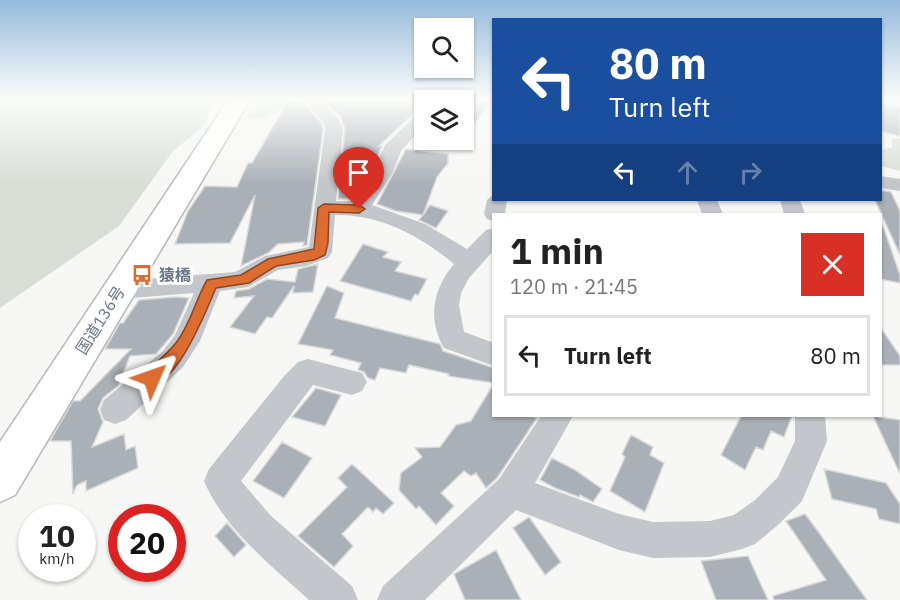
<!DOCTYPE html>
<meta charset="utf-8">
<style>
body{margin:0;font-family:"IBM Plex Sans","Noto Sans JP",sans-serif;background:#f6f6f6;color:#222;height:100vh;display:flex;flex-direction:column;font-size:22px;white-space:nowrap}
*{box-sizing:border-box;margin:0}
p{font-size:20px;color:#767676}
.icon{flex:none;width:33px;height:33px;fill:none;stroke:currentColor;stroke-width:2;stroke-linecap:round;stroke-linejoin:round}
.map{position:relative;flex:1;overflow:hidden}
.panel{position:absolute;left:492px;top:213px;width:390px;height:204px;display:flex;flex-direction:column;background:#fff;border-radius:0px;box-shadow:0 2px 4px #0004}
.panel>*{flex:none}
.banner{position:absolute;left:492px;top:18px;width:390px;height:183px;border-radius:0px;box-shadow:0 2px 4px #0004;background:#1a4fa0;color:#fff;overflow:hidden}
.fabs{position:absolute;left:414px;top:18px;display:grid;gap:12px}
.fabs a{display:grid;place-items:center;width:60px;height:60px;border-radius:0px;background:#fff;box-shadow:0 2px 4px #0004;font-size:30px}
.speed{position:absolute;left:18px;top:504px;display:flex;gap:12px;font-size:30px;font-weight:700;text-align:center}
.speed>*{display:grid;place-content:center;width:78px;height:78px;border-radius:50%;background:#fff;box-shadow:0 2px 4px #0004;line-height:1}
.speed small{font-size:15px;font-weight:400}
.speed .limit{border:9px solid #d22;background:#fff;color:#111}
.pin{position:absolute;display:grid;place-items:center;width:51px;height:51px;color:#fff;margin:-62px -26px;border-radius:50% 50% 50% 0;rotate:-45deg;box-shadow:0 0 6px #0007}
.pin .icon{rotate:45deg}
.me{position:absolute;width:66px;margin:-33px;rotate:47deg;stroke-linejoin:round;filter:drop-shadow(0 0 4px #0008)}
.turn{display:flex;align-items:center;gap:21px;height:126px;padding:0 18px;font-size:27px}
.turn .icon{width:78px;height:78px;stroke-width:2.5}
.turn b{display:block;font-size:42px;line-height:51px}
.lanes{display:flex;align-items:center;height:57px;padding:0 18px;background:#0003;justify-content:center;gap:30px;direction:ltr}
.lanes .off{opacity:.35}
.round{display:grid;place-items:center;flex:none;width:63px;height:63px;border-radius:0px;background:#f6f6f6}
.overview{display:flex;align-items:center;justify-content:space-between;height:102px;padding:0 18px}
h1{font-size:36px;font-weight:700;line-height:45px}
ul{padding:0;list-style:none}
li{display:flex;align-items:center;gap:18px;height:81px;margin:0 12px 9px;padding:0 6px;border:3px solid #e0e0e0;border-radius:0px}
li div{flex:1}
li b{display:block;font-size:22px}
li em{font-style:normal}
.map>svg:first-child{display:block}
</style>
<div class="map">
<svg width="900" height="600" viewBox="0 0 900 600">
<rect width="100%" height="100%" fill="#f7f8f5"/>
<path fill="#d8ded6" d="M0,100H215L204,126L173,151L119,226L0,308Z
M265,100H286C280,114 261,120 247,118L248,111L259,107Z
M900,138V171L881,166V150L892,147V139Z"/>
<path fill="#aab0b7" stroke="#d9d9d7" stroke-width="1.5" d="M289,100H301L322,124L323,130L307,245L303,246L304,242L278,244L268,253L241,266L255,195L230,243L175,244L188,211L205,186L237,187L248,163H252Z
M323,100H424V110L416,111L379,146H382L372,169H358L349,199H338L345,129L340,116Z
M464,100H491L464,139Z
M880,104L900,106V136L880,131Z
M406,149L448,154V163L437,177L423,215L430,205L448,211L436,228L419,220L423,215L396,211L377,204Z
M880,190L891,192L900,211V255L875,200H880Z
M883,226L900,275V283L880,279V227Z
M363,244L388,252L383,257L401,262L395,271L427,279L418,295L415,294L411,301L340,281Z
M318,264L313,292L293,293L294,286L272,318L267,317L255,334L230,327L254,296L234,298L236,291L249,289L267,279L295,282L298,269Z
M327,286L344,293L335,318L440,344L443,351L494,368V383L448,376L449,374L409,365L406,373L380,368L375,380L368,378L364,372L358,370L361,363L330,355L333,350L298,344Z
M175,297L189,298L173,334L156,354L130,356L118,386L103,398L98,409L103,422L92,447L124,434L126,450L135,446L138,468L86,491V481L77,485L73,494L71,441H50L73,401H80L131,349H105L120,323H123L139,300Z
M881,328L900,356V365H880Z
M494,383V416H532L537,418L497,478L486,488L476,473L471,476L464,471L441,493L454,506L436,525L419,506L416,509L399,490L401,473L422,457L415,448L440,447L456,425L471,421Z
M316,388L341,395L325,426L292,417Z
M741,416H792L784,437L771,431L763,450L756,447L745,470L721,455Z
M873,416L900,420V474Z
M631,435L653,447L650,455L664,463L645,512L610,491L625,457L622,454Z
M282,442L312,458L284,498L253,481Z
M552,458L575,470L602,489L593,502L580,495L579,497L555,488L540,480Z
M352,464L394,503L383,514L376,508L373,512L368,507L342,534L353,546L334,567L298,536L347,487L338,478Z
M824,469L886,483L900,504V524L879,519L876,509L832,499Z
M805,514L817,530L867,600H774L773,596L826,580L786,521Z
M529,517L561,562L545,575L513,528Z
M227,523L246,545L234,557L215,536Z
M496,550L521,600H465L454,574Z
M748,556L768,600H716L701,561Z"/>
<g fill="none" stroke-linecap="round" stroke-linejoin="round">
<defs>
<path id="highway" d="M228,100H250L15,495L0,502V442Z"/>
</defs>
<use href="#highway" stroke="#b6b9bc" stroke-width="3"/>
<path fill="#c3c6ca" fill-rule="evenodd" d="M303,100H320L338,118L343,130L336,201H353L372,174L385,145L418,113L424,112V126L401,151L392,174L372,205L425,224L467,249L486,230L494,228V250L469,278L461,293L459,305L464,332L494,343V366L444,348C427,319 433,289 454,264C421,236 379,214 335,215L332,252L328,258L306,266L278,270L248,287L220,291L200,341L183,367L126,420L115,424L104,420L100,410L104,400L163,351L175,335L194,293L119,299L110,297L106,290L110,283L119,281L235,272L265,256L309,247L325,130L324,123Z
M880,176L900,179V191L880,188Z
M494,194V200H507L505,214H494V221L487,219L484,214L487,200Z
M697,200H717L723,214H702Z
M780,200H800L805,214H784Z
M308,359L362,373L367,382L362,391L352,395L313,385L241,481L271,516L352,586L358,600H309C271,565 225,530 204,481L209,469L285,375L298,362Z
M541,416H573L535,483L619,514L653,522L710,521L734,515L755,500L778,477L795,441V416H825L827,441L802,501L779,524L755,544L742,549L710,557L653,558L619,550L516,510L425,600H377L383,586L499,479Z"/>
<use href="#highway" fill="#fff" fill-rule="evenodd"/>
</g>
<linearGradient id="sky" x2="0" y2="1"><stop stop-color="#96bbdc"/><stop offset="0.54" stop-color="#fbfcfa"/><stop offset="1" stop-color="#fbfcfa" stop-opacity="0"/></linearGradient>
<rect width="900" height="184" fill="url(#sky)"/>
<path fill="#dd6c30" stroke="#90461f" stroke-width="1.5" d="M324,204L359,205L365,209L359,213L329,212L328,243L325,255L314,260L276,266L249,283L216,288C207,308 175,393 146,383L144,378C150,365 169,354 178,340C191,322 196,299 207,280L241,275L268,259L314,249L318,208Z"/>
<defs>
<symbol id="bus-bare" viewBox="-9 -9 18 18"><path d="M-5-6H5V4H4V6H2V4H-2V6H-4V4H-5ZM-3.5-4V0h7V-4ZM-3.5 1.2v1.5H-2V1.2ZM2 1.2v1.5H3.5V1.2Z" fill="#dd6c30" stroke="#fff" stroke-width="2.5" paint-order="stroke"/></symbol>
</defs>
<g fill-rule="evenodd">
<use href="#bus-bare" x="127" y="260" width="30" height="30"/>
</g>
<g text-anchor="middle" stroke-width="6" stroke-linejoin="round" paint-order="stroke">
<g font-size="16" font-weight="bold" fill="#687585" stroke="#fff" text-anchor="start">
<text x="159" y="281">猿橋</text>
</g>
<g font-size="16" fill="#687585" stroke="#fff">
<text transform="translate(100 320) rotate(-58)" y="6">国道136号</text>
</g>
</g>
</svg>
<div class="fabs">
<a><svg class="icon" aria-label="search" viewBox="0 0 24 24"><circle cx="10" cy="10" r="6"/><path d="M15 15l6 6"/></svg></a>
<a><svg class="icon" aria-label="layers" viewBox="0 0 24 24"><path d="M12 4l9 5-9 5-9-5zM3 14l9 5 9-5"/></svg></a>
</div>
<div class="speed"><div>10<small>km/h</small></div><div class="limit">20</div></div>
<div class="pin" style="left:359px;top:209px;background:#d93025"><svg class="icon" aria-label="arrive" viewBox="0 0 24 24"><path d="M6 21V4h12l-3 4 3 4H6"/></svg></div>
<svg class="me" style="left:152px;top:378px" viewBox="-20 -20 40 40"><path d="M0-17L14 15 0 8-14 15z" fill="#dd6c30" stroke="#fff" stroke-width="4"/></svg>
<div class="banner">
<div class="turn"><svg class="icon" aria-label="left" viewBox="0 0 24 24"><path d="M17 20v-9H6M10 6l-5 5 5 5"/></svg><div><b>80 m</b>Turn left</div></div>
<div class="lanes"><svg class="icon" aria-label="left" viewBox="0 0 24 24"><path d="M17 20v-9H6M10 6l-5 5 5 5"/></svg><svg class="icon off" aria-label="ahead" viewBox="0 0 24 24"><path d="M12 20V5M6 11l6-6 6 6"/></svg><svg class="icon off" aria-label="right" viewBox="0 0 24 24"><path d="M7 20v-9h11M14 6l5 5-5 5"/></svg></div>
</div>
<section class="panel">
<div class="overview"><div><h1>1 min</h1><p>120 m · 21:45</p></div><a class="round" style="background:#d93025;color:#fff"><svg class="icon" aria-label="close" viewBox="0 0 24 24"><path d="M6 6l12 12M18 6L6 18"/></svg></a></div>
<ul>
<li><svg class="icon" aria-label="left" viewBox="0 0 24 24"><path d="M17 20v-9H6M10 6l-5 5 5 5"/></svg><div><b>Turn left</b></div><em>80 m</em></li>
</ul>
</section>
</div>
